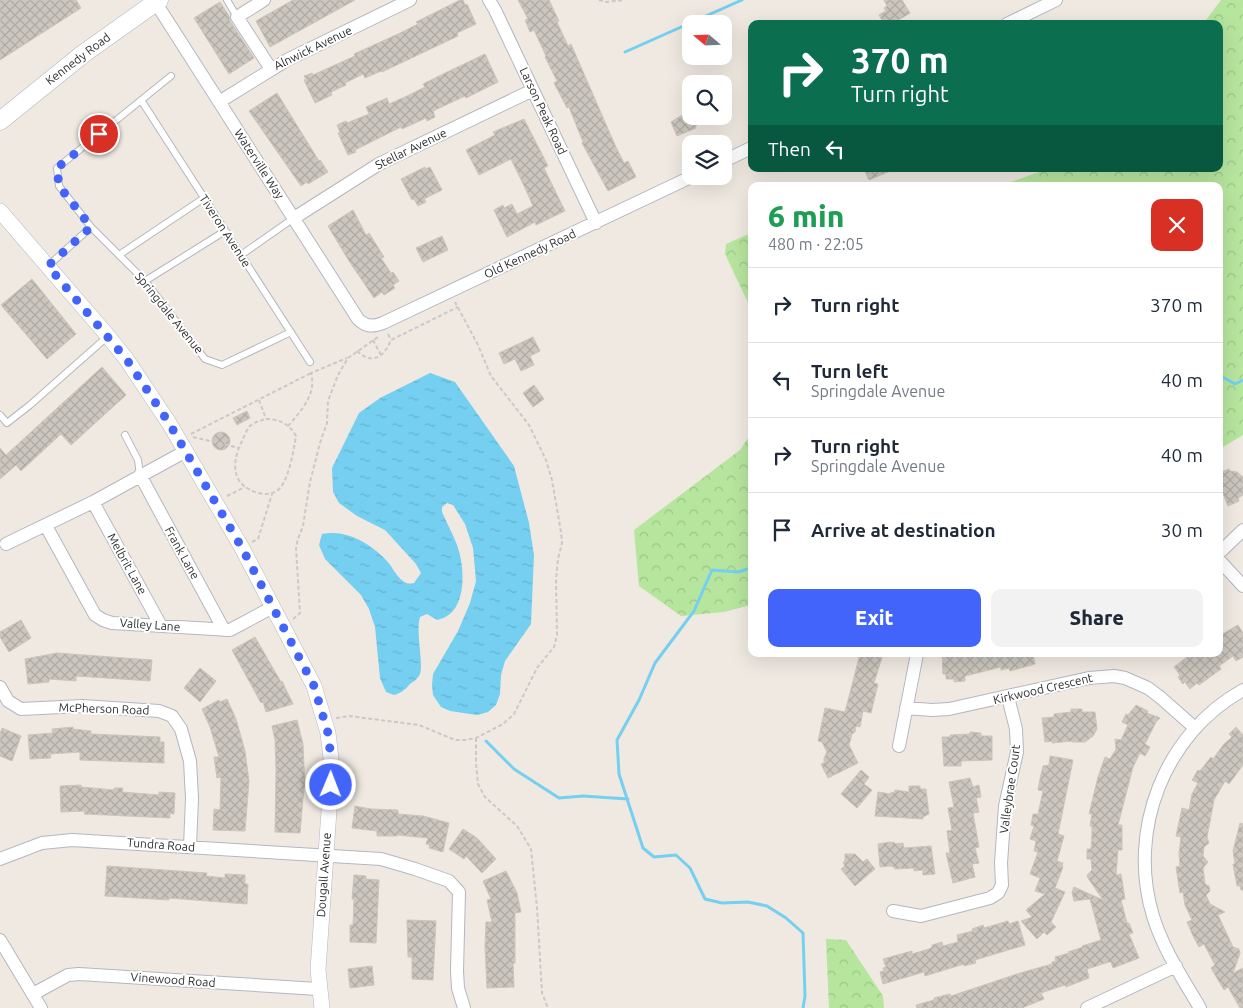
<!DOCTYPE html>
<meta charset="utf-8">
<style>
body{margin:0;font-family:Ubuntu,sans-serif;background:#f2f2f3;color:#1f2937;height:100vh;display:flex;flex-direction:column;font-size:19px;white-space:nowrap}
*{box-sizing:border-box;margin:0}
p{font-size:16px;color:#747a83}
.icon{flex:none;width:28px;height:28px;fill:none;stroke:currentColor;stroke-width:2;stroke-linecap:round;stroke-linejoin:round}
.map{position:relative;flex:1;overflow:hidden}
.panel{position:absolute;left:748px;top:182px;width:475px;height:475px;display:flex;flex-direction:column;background:#fff;border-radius:10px;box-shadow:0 5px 20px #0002}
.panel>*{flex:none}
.top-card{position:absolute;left:748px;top:20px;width:475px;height:152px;border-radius:10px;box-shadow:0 5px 20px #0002;background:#0b6e4f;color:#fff;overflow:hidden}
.needle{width:32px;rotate:289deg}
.tools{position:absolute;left:682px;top:15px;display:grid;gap:10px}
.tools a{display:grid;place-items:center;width:50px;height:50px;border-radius:10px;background:#fff;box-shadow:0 5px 20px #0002;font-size:25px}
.pin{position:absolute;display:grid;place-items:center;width:42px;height:42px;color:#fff;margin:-21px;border:2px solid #fff;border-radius:50%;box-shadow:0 1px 5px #0007}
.me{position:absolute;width:55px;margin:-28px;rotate:1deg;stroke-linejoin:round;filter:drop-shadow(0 0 4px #0008)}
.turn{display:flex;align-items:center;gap:18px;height:105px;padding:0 20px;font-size:22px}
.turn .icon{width:65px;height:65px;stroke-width:2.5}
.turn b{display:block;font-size:35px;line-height:42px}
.then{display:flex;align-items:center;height:48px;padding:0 20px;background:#0003;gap:10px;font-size:19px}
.round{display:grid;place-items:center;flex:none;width:52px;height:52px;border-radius:10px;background:#f2f2f3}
.summary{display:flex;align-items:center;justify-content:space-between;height:85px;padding:0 20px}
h1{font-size:30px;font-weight:800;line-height:38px;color:#1e9e55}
.action{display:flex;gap:10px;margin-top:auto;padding:10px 20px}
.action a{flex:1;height:58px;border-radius:10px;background:#4264fb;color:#fff;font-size:20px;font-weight:800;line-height:58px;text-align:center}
.action a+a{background:#f2f2f3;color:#1f2937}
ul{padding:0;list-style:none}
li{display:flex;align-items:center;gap:15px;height:75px;padding:0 20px;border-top:1px solid #e0e1e3}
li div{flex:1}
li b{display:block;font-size:19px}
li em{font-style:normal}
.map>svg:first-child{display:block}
</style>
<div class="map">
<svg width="1243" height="1008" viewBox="0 0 1243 1008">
<defs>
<pattern id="forest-crowns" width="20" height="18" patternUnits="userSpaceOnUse" patternTransform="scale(1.25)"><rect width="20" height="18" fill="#b6e59e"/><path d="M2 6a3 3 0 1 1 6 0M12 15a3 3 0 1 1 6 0" fill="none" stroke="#9dc588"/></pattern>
<pattern id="water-ripples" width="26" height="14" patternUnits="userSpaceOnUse" patternTransform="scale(1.25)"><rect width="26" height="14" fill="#75cff0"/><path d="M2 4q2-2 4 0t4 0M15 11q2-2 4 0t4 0" fill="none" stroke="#66b2ce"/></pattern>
<pattern id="building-cross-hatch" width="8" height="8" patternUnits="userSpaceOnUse" patternTransform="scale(1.25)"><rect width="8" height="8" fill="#cbc7bf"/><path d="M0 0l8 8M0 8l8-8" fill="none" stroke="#afaba4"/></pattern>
</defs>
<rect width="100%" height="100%" fill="#efe9e1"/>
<path fill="url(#forest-crowns)" d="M1221,0H1243V435L1223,447L1219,446V186H1011V182L1047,169H1219V24H1203Z
M751,233V309L725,254L726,244Z
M751,434V605L724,612L681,616L639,586L634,530L740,450Z
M826,939L846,940L883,996L884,1008H829Z"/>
<path fill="url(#water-ripples)" d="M430,373L455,382L514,466L529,523L534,555L531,624L505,661L501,675L500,694L496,705L488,712L477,715L450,711L441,707L433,695L432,685L433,674L458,631L470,603L476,581L473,548L465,524L453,505L447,503L442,507V512C448,526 457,541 460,555C465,577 465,615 437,620L427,614L420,617C415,633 425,667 419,676C417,679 413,682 410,684C405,690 401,693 394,695L386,692L380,678L375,627L369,609L361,595L325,559L319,545L322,534C346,529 370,543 386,560C392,566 396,576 403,581C407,584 409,584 414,583L421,573L416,564L385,530L357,516L339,503L333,492L332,468L359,413L380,398Z"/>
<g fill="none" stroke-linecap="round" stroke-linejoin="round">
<path stroke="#75cff0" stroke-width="3" d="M625,52L742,0
M1219,375L1235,384L1243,380
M751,568L738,572L712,570L694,611L655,663L639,700L617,740L619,774L643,848L654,857L676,855L690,868L705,899L722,903L748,902L767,906L786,918L803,933L805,996L803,1008
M486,741L514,769L559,798L583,796L628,799"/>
</g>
<path fill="url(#building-cross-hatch)" stroke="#cbc5ba" d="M0,0H76L81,8L0,60Z
M293,0H355L270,47L256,21Z
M460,0H463L465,5L467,4L476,24L457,33L458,36L382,72L381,71L365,78L363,74L345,83L346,85L331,92L332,95L315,103L304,80L306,79L304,76L312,73L313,75L355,56L354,54L398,34L418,24L416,22Z
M518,0H549L559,21L557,22L568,46L571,44L615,145L624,163L628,161L636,177L608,191L582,143L583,142L569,107L567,108L554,83L557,81L545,57L546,56L534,30L530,32L525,20L528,19Z
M884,0H902L910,13L897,21V19L889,24H884L879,15L886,11L884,8L887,6Z
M220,2L229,16L230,21L254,58L229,74L194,18Z
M485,54L498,82L466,98L465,96L433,111L435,117L427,121L426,118L402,129L401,127L355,150L356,152L348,155L338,133L340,132L337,125L346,121L347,123L369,114L366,107L387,98L389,104L407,96L425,87L423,84L443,74Z
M277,93L319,161L320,160L328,172L308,184L307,182L301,186L249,111Z
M687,112L688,114L691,113V116H697L701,123L695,126L696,128L677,136L671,122Z
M524,119L548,166L544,168L565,211L536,225L535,222L507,237L494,210L503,205L504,208L512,204L517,214L533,206L525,188L511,159L479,175L466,150L495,135L493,132Z
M425,167L426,169L430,167L442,190L424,199L426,202L418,206L414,199L412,200L401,179Z
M864,169H895L869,180Z
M353,210L366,235L369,233L384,257L381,258L391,273L393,272L399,281L393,285L395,288L384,295L382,292L374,298L349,261L328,226Z
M442,236L448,250L423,262L416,248Z
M32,279L76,334L47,359L1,305Z
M533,337L540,351L530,356L534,365L521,371L515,359L504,364L499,353Z
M102,367L126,395L71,445L61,434L21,471L16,465L0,479V448L6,455Z
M534,385L544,399L533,407L523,393Z
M247,411L250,418L237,425L233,418Z
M212 441a9 9 0 1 1 18 0a9 9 0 1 1-18 0Z
M1229,469L1230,471L1237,472L1243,477V495L1238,498L1239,501L1228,506L1219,483V473Z
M21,620L31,638L9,652L0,637V632Z
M1238,625L1243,633V657L1236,661L1233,656L1219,666L1221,669L1199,685L1197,683L1190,689L1185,682L1183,684L1178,677L1180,675L1174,667L1191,654H1219V636Z
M255,637L281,682L282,681L293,704L266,712L263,702L261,703L232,650Z
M57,653L152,660L150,681L76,676V681L49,679V682L28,684L25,659Z
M860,654H883L874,683L878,684L871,713L863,711L860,727L856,726L855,732L852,734L849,745L858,763L828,778L821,764L824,763V758L827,752L822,742L818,741L824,713L825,708L845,712Z
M942,654H1033L1035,664L1010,671L1009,668L1001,670V667L965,676V681L954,682V679H946V674H943Z
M200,668L216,681L200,702L184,688Z
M227,699L236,719L245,751L249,781L245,831L213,830L214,809L220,810L221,777L217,778L214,757H219L210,727L202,709L219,700L220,702Z
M1136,705L1148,711L1147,713L1160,718L1156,722L1145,744L1150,747L1145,756L1140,753L1133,767L1118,825H1122V850H1118L1116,875L1121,874L1125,899L1121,900L1127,923H1129L1133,933L1129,934L1139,958L1113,968L1111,962H1109L1087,969L1089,978L1066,987L1065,985L1041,993L1044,999L1022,1008H917L916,1005L934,1000V998L950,994L951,996L1020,973L1052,964V962L1056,961L1055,957L1069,953L1068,952L1083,947L1082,946L1101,940L1090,899L1074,901L1072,892L1074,887L1103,900L1088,878L1087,875L1092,870L1091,859H1087V849H1091L1092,833V826H1090L1092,814H1089L1098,777L1105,757L1110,759L1116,749L1115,739L1121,740L1128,725L1122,722L1126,714L1128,715Z
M1071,709H1082V712H1095L1097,729L1093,736L1085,742H1072V741L1052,743L1053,741L1045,742L1042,718L1054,717V714L1071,712Z
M297,720L303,744L305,787H304L300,833L275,832L276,771L275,740L272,726Z
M73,727V729L91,731V734L160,737V742H164V763L80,760V752L50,754L51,758L30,759L28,735L53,733L52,729Z
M1236,727L1243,735V765L1229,784L1225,781L1214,800L1207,837L1209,843L1204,847L1203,856L1208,862L1203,868L1205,884L1209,886L1210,891L1206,895L1210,904L1225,912L1218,915L1233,947L1239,949L1240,953L1233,973L1243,968V1008H1240L1228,987L1224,990L1211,968L1215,965L1204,944L1199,947L1194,938L1187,922L1192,920L1185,905L1183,892L1180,893L1176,867L1180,866L1179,853L1181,837L1176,836L1182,808L1189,810L1192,794L1198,783L1192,780L1198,770L1200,771L1211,757L1213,759L1224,744L1232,737L1229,734Z
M2,728L21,736L12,761L0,756V734Z
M970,732L981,733V736H992V760L961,761V766H944L942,737H950V735L970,734Z
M1050,756L1073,760L1058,834L1064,836L1057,861L1063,863L1062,866L1063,867L1055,888L1065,892L1051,922L1056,927L1047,935L1044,932L1037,939L1021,921L1032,917L1026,910L1045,894L1035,891L1040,878L1030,874L1038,852L1034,851L1036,841L1030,839L1034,826L1031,825L1033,814H1038L1043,791L1038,790L1040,779L1043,766L1049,765Z
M861,770L869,777L864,784L872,790L857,808L841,794Z
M970,778L973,787L979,785L981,797L976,798L979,812L973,813L979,847L975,848L979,863L972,864L975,877L953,883L946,853H950L947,831L952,830L948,808L954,807L949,782Z
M81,785V787L114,790V788H123L122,792L159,795V792L175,793L174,814L170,813V818L84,814L85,811L61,812L60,786Z
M909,786H920V789H926L929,814L923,817V819L875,816L878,792L891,794V792L894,793L895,790L909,792Z
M355,806L371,809L398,810V814L423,816L449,823L443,852L429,848L430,845L426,844L428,838L397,835V836H377V831L352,828Z
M1240,823L1243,824V890H1241L1240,886H1237L1233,864H1235L1233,851Z
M463,829L477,838L496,859L482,873L466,856L464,859L449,849Z
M890,842L895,843V844L903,843L904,848L931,846L935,874L923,875V870L914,871V868L895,869L894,867L890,866L880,867L878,844Z
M845,854H855L863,862L867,859L875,869L855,886L841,869L845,866L843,863L845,860Z
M107,866L207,873L206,876L225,878V874L245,875V884H248L247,904L169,898V900L105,896Z
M506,871L517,893L521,912L515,913V963H513L514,987L487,988L485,947L486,922H492L487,900L491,899L483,881Z
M354,875L366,876V879L379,880L376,943L350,942V925H353L354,899H352Z
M407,920L436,921L433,980L412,979V957H408Z
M1008,921L1009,924L1018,921L1025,945L975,960L976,963L964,966V964L925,976L924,972L883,984L880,972L884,971L883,968L886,967L883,959L912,951V954L929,949L932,947V945L942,942L943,946L958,942L957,935L973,931L972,929L983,925L984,928Z
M372,966L374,985L350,988L348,969Z"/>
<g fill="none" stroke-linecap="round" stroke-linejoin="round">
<defs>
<path id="service" d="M227,0L237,17
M171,76L57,168L59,186L91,227L145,281L205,359L222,365L291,332
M141,100L310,362
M119,255L204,198
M241,255L294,218
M48,266L91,227
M145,281L225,231
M0,415L7,423L30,405L107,337
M125,435L138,460L140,475"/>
<path id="minor" d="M154,0L358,319C366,327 373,327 383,323L693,176
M264,0L237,17L271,69
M489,0L495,10L596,223
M1007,24L1056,0
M219,102L287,60L410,0
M724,161L751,148
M294,218L379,164L533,90
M140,475L224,630
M93,502L161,626
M46,526L95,615L103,620L112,623L230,630L273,607
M6,544L93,502L186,451
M1219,553L1243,530
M1219,560L1243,586
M0,687L8,701L21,709L82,706L159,711L172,716L181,729L190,761L192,798L190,847
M906,708L932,710L949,709L1089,678L1114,676L1125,678L1148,688L1161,698L1195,728
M899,746L917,654
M0,859L42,843L72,840L381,859L415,869L449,881L459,892L457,971L458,988L464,1008
M893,911L921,916L990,898L998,893L1002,885L1001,863L1005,806L1017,752L1016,729L1008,697
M0,940L41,1008
M33,994L68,975L79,974L318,989
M1087,1008L1176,966
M1200,1008C1183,979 1163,949 1153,916C1127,831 1164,734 1243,690"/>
<path id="tertiary" d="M0,211L108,336L127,360L169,423L242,548L314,686L328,733L332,767L318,970L322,1008"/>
<path id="secondary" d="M0,121L83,54L159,0"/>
</defs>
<use href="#service" stroke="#b4b7c1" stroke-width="8"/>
<use href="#minor" stroke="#b4b7c1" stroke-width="14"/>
<use href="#tertiary" stroke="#b4b7c1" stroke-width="16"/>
<use href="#secondary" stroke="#b4b7c1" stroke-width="19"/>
<path stroke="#c9c9c9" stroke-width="2" stroke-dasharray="4 2.5" stroke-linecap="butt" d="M599,0L606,2L624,0
M388,334L391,340
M373,340L381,355
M357,351C372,366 385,356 391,340L458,307
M259,400L266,419
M266,419C280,419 289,424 296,436C294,449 289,478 280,488C275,494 266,495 259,493C231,486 231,463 242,441C244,437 246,431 249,427C253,422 260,421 266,419Z
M288,426C301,411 317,394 311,373L347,358
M191,434L311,373
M193,437L239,448
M227,496L245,487
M252,542L258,539L272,494
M293,619L300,613L296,548L298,539L303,526L310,482L320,443L327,423L328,401L338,375L348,358L378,337
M336,718L349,716L419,725L455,740H464L476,738L503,724L514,714L537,668L554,647L557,635L556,580L558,559L562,543L561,532L552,480L546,460L529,425L491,376L478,345L455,302
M476,738V763L478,784L485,797L517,826L531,849L537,908L542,993L548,1008"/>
<use href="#service" stroke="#fff" stroke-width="6"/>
<use href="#minor" stroke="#fff" stroke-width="12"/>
<use href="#tertiary" stroke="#fff" stroke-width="15"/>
<use href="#secondary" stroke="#fff" stroke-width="18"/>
</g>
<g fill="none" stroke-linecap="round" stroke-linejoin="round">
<path stroke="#4264fb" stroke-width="9" stroke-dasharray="0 16.2" d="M99,134L57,168L59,186L91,227L48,266L127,360L169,423L242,548L314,686L328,733L332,767L331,785"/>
</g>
<g text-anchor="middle" stroke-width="4" stroke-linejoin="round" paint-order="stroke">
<g font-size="12" fill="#2e2e2e" stroke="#fff">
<text transform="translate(313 48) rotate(-26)" y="4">Alnwick Avenue</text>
<text transform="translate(78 59) rotate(-37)" y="4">Kennedy Road</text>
<text transform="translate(543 111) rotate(65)" y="4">Larson Peak Road</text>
<text transform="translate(411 149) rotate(-26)" y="4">Stellar Avenue</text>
<text transform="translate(259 164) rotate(57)" y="4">Waterville Way</text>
<text transform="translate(225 231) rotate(57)" y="4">Tiveron Avenue</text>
<text transform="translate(530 254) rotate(-25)" y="4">Old Kennedy Road</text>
<text transform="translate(169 313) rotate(51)" y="4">Springdale Avenue</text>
<text transform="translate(182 553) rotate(61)" y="4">Frank Lane</text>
<text transform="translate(127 564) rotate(61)" y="4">Melbrit Lane</text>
<text transform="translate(150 625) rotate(4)" y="4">Valley Lane</text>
<text transform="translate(1043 689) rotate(-13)" y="4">Kirkwood Crescent</text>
<text transform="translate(104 709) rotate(2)" y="4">McPherson Road</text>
<text transform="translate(1010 789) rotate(-82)" y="4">Valleybrae Court</text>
<text transform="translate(161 845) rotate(4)" y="4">Tundra Road</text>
<text transform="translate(324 875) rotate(-86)" y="4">Dougall Avenue</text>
<text transform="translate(173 980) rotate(4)" y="4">Vinewood Road</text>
</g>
</g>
</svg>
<div class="tools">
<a><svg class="needle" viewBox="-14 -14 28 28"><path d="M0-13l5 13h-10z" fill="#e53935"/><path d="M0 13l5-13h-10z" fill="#747a83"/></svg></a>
<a><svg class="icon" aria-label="search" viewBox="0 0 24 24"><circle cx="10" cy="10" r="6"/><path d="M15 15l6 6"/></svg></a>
<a><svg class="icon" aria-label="layers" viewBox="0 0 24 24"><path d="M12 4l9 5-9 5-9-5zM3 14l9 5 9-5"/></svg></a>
</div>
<div class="pin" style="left:99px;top:134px;background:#d93025"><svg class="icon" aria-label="arrive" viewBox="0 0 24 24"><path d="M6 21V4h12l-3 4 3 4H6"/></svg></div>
<svg class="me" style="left:331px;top:785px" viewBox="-20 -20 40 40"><circle r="17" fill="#4264fb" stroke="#fff" stroke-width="3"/><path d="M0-11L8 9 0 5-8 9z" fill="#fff"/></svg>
<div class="top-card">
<div class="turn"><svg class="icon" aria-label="right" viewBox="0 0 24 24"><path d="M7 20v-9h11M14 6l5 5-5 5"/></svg><div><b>370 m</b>Turn right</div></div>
<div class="then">Then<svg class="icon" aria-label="left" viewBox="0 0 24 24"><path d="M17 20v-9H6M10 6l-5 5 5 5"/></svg></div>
</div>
<section class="panel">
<div class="summary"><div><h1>6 min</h1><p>480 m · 22:05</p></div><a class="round" style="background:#d93025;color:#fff"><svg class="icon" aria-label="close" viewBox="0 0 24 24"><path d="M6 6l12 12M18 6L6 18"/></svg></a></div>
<ul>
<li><svg class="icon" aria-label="right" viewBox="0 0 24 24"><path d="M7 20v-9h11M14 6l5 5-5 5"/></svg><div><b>Turn right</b></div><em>370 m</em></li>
<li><svg class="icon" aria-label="left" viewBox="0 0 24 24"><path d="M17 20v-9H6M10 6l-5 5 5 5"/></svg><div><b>Turn left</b><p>Springdale Avenue</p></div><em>40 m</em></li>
<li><svg class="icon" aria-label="right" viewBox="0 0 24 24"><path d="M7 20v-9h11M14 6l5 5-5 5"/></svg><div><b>Turn right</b><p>Springdale Avenue</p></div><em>40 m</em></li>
<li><svg class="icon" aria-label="arrive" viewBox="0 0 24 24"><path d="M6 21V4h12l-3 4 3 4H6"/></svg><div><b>Arrive at destination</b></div><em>30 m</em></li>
</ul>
<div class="action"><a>Exit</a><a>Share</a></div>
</section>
</div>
